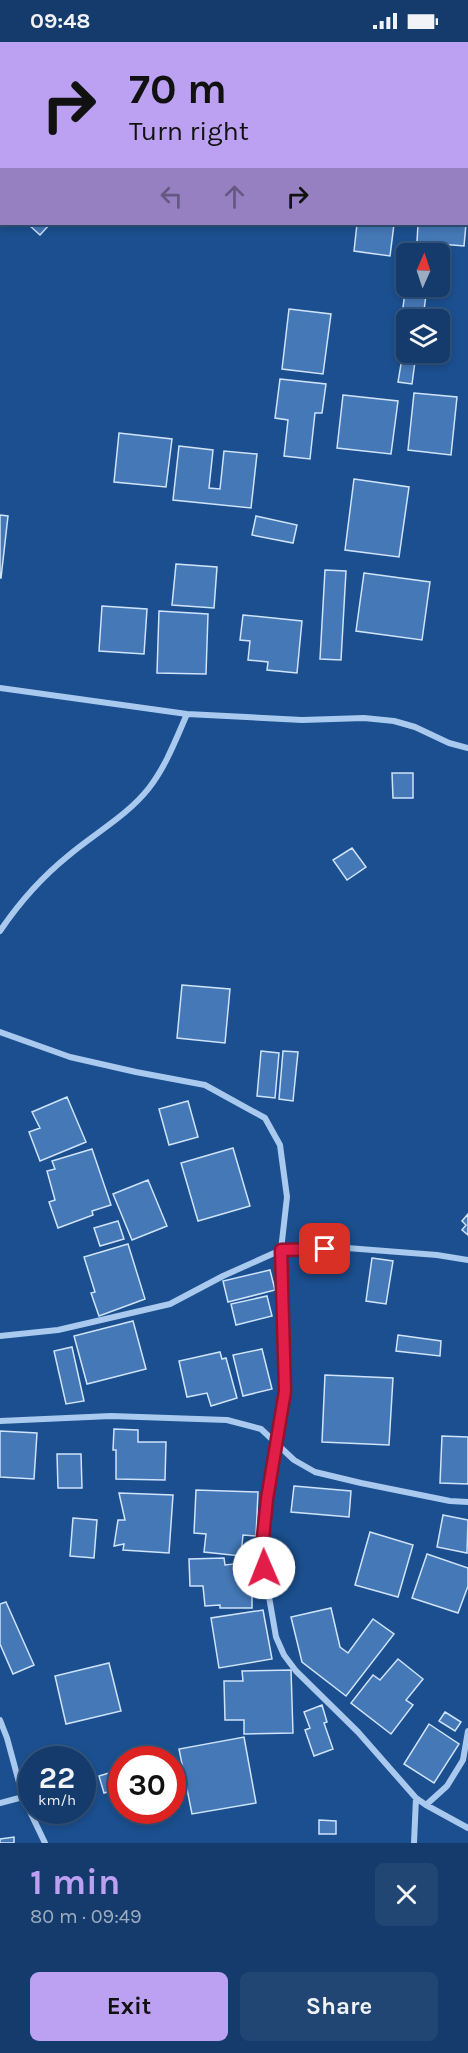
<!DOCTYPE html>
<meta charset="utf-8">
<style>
body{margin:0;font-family:Karla,sans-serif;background:#214673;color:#f1f3f6;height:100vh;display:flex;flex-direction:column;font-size:22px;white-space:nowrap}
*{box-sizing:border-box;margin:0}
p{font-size:20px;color:#9dadc1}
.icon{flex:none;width:33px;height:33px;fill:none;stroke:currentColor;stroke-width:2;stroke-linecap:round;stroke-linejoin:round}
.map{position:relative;height:1801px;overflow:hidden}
.panel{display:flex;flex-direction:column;background:#143b6b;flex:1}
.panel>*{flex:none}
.guide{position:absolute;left:0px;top:0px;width:468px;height:183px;box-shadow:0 3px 9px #0003,0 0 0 2px #33557e;background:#bca0f2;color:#111;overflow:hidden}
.needle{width:39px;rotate:3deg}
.tools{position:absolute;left:396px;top:201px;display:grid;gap:12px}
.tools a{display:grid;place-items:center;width:54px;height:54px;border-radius:9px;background:#143b6b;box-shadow:0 3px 9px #0003,0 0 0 2px #33557e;font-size:30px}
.speed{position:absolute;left:18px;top:1704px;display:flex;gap:12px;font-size:30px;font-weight:700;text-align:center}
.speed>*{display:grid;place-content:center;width:78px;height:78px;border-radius:50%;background:#143b6b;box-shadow:0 3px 9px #0003,0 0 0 2px #33557e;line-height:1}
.speed small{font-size:15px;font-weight:400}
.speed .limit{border:9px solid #d22;background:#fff;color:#111}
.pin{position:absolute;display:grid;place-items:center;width:51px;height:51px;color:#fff;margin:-26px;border-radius:12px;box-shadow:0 3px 9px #0006}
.me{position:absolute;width:66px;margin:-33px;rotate:359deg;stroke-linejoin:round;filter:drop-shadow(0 0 4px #0008)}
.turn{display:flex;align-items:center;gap:21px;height:126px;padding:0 30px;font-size:27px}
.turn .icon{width:78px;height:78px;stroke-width:2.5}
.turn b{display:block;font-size:42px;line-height:51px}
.lanes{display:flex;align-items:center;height:57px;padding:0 30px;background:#0003;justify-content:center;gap:30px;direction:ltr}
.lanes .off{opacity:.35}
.round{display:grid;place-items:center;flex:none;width:63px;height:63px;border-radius:9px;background:#214673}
.overview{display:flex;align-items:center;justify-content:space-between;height:102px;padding:0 30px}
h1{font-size:36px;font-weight:700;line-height:45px;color:#bca0f2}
.cta{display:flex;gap:12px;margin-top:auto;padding:12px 30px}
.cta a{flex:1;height:69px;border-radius:9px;background:#bca0f2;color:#111;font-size:24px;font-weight:700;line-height:69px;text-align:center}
.cta a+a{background:#214673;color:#f1f3f6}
.status{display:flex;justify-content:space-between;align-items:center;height:42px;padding:0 30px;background:#143b6b;direction:ltr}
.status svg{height:16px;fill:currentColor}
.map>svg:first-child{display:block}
</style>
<div class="status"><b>09:48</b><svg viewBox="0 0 49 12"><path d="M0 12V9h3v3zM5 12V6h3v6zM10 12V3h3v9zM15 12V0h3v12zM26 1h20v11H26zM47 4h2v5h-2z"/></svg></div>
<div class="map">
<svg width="468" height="1801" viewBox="0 0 468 1801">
<rect width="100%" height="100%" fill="#1b4f8f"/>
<path fill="#4478b7" stroke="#cfe3fa" stroke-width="1.5" d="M31,182H50L40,193L29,183Z
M357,182H394L390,214L354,209Z
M418,182H466L464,204L417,200Z
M405,250L426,253L423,276L402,273Z
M289,267L331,272L323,332L282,327Z
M403,310L416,312L412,342L398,340Z
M280,337L326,342L322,371H315L310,417L284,414L288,378L275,376Z
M414,351L457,355L451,413L408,408Z
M343,353L398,359L391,412L337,406Z
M119,391L172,397L166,445L114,440Z
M179,404L213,408L209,446L220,447L224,409L257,412L251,466L173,458Z
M354,437L409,445L399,515L345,508Z
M0,473L8,474L1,536H0Z
M256,474L297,483L293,501L252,493Z
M176,522L217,525L214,566L172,563Z
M325,528L346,529L341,618L320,617Z
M364,531L430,540L422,598L356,589Z
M102,564L147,567L144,612L99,609Z
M159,569L208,572L206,632L157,631Z
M243,573L302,579L297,631L267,628L268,620L248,618L250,599L240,598Z
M392,731H413V756H393Z
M352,806L366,825L347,838L333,818Z
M182,943L230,947L225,1001L177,996Z
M261,1009L279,1011L275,1056L257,1054Z
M283,1009L298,1010L293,1059L279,1057Z
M67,1055L86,1100L40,1119L29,1090L40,1086L32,1070Z
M188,1059L198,1095L169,1103L159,1067Z
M233,1106L250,1164L198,1179L181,1121Z
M92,1107L111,1163L92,1169L93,1173L58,1186L49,1160L55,1158L47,1129L55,1127L52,1119Z
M148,1138L167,1184L132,1198L113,1152Z
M468,1172V1193L462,1188L466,1183L462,1179Z
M118,1179L124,1197L100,1204L94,1186Z
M128,1202L145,1257L99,1274L91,1251L95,1250L84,1215Z
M372,1216L393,1219L386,1262L366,1259Z
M270,1228L275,1248L228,1260L223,1239Z
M267,1254L272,1274L236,1283L231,1262Z
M133,1279L146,1327L87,1342L74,1294Z
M398,1293L441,1299L440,1314L396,1309Z
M72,1305L84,1359L66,1362L54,1309Z
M262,1307L272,1347L243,1354L233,1313Z
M220,1310L222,1317L226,1316L237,1356L211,1364L207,1351L187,1355L179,1319Z
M325,1333L393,1336L389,1403L322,1400Z
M114,1387L138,1388V1400H166L165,1438L116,1437V1408H113Z
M0,1389L37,1391L34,1437L0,1435Z
M442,1394L468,1395V1442L440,1441Z
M57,1412H81L82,1446H58Z
M294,1444L351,1449L349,1475L291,1470Z
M196,1448L258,1450L256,1494L243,1493L241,1514L204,1510L206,1492L194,1491Z
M119,1451L173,1453L169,1511L123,1508L124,1502L114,1504L118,1478H125Z
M443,1473L468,1478L467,1511L437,1505Z
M73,1476L97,1478L94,1516L70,1514Z
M370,1490L413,1503L398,1555L355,1543Z
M427,1512L468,1526V1544L458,1571L412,1556Z
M224,1516L225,1523L243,1521L244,1534H252V1566H220V1563L205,1564L203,1544H190L189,1517Z
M6,1560L34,1623L13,1632L0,1602V1562Z
M331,1566L340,1605L348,1611L373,1577L394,1592L346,1654L302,1620L291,1575Z
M263,1568L272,1617L219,1626L211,1576Z
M398,1617L423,1637L406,1658L413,1663L391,1692L351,1661L373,1633L380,1638Z
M109,1621L121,1669L66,1682L55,1634Z
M291,1628L293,1691L244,1692V1678H225L224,1639H243L242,1629Z
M322,1663L327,1680L324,1681L333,1707L314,1714L305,1688L310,1686L304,1670Z
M445,1670L461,1680L455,1689L439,1679Z
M429,1682L459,1702L434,1741L404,1722Z
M244,1695L256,1761L192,1772L179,1707Z
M122,1727V1746L104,1751L99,1734Z
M319,1778L336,1779V1792H319Z
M14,1795V1801H0V1797Z"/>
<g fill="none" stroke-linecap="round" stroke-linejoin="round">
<path stroke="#a9c9ee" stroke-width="6" d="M86,2V0
M0,83L2,82
M0,646L187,672L302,678L364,676L394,679L415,685L449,701L468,706
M0,889C19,861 42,835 68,814C95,791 127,774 149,746C166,724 176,697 187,672
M0,990L70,1015L136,1030L205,1043L265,1076L280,1103L287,1155L281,1208L285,1349L267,1457L263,1496L264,1526L276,1595L284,1613L296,1629L358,1690L416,1756L426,1763L468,1786
M0,1294L58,1288L170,1262L223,1234L281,1208L347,1206L437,1213L468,1218
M0,1379L111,1374L227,1378L261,1387L294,1418L315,1430L361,1441L450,1459L468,1460
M0,1678L7,1696L23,1755L45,1801
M0,1761L23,1755
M426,1763L447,1744L463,1718L468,1689
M414,1801L416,1756"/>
</g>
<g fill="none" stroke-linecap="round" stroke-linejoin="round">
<defs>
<path id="route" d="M264,1526L263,1496L267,1457L285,1349L281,1208L325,1207"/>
</defs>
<use href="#route" stroke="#92132f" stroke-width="15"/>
<use href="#route" stroke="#e11d48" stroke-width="10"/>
</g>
</svg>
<div class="tools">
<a><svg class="needle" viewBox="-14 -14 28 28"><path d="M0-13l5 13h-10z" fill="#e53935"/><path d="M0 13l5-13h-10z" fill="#9dadc1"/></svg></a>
<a><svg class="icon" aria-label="layers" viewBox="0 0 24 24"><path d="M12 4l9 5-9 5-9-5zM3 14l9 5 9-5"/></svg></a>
</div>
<div class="speed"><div>22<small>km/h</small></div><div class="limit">30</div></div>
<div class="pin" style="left:325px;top:1207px;background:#d93025"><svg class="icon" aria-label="arrive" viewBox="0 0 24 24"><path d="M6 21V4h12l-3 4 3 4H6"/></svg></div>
<svg class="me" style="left:264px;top:1526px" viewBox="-20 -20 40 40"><circle r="19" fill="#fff"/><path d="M0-13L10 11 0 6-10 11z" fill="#e11d48"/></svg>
<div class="guide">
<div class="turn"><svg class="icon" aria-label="right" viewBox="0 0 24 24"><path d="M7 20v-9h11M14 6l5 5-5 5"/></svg><div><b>70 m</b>Turn right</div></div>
<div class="lanes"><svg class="icon off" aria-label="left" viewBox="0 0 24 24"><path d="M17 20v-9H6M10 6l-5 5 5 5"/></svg><svg class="icon off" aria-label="ahead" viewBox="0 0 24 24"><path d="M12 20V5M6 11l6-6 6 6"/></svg><svg class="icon" aria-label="right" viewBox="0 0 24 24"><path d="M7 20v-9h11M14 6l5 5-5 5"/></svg></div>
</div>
</div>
<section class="panel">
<div class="overview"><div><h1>1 min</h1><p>80 m · 09:49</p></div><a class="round"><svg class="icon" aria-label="close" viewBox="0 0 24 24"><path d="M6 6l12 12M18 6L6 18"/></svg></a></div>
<div class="cta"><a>Exit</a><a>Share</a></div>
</section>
